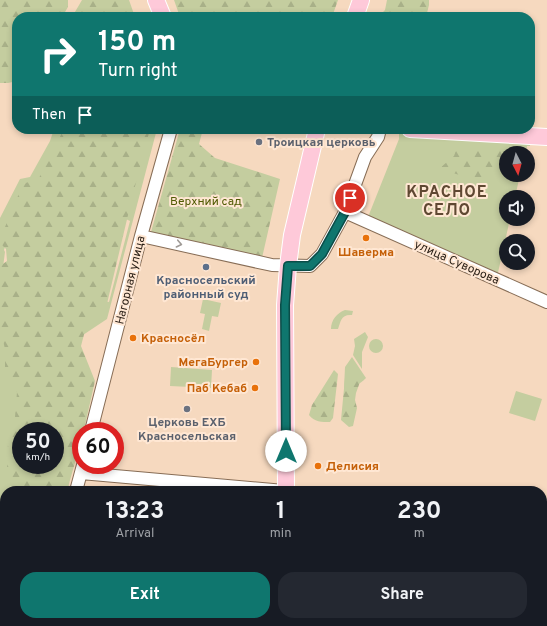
<!DOCTYPE html>
<meta charset="utf-8">
<style>
body{margin:0;font-family:Overpass,sans-serif;background:#242831;color:#f1f3f6;height:100vh;display:flex;flex-direction:column;font-size:15px;white-space:nowrap}
*{box-sizing:border-box;margin:0}
p{font-size:13px;color:#9ea1a6}
.icon{flex:none;width:22px;height:22px;fill:none;stroke:currentColor;stroke-width:2;stroke-linecap:round;stroke-linejoin:round}
.map{position:relative;flex:1;overflow:hidden}
.drawer{position:absolute;left:0px;top:486px;width:547px;height:140px;display:flex;flex-direction:column;background:#171b24;border-radius:16px 16px 0 0;box-shadow:0 2px 6px #0003}
.drawer>*{flex:none}
.guide{position:absolute;left:12px;top:12px;width:523px;height:122px;border-radius:16px;box-shadow:0 2px 6px #0003;background:#0f766e;color:#fff;overflow:hidden}
.needle{width:26px;rotate:174deg}
.tools{position:absolute;left:499px;top:146px;display:grid;gap:8px}
.tools a{display:grid;place-items:center;width:36px;height:36px;border-radius:50%;background:#171b24;box-shadow:0 2px 6px #0003;font-size:20px}
.speed{position:absolute;left:12px;top:422px;display:flex;gap:8px;font-size:20px;font-weight:700;text-align:center}
.speed>*{display:grid;place-content:center;width:52px;height:52px;border-radius:50%;background:#171b24;box-shadow:0 2px 6px #0003;line-height:1}
.speed small{font-size:10px;font-weight:400}
.speed .limit{border:6px solid #d22;background:#fff;color:#111}
.pin{position:absolute;display:grid;place-items:center;width:34px;height:34px;color:#fff;margin:-17px;border:2px solid #fff;border-radius:50%;box-shadow:0 1px 4px #0007}
.me{position:absolute;width:44px;margin:-22px;rotate:0deg;stroke-linejoin:round;filter:drop-shadow(0 0 3px #0008)}
.turn{display:flex;align-items:center;gap:14px;height:84px;padding:0 20px;font-size:18px}
.turn .icon{width:52px;height:52px;stroke-width:2.5}
.turn b{display:block;font-size:28px;line-height:34px}
.then{display:flex;align-items:center;height:38px;padding:0 20px;background:#0003;gap:8px;font-size:15px}
.eta{display:flex;justify-content:space-evenly;align-items:center;height:68px;text-align:center}
.eta b{font-size:24px;font-weight:700;line-height:28px}
.cta{display:flex;gap:8px;margin-top:auto;padding:8px 20px}
.cta a{flex:1;height:46px;border-radius:16px;background:#0f766e;color:#fff;font-size:16px;font-weight:700;line-height:46px;text-align:center}
.cta a+a{background:#242831;color:#f1f3f6}
.map>svg:first-child{display:block}
</style>
<div class="map">
<svg width="547" height="626" viewBox="0 0 547 626">
<defs>
<pattern id="forest-firs" width="22" height="20" patternUnits="userSpaceOnUse"><rect width="22" height="20" fill="#c4cd9f"/><path d="M5 1l3.5 6h-7zM16 11l3.5 6h-7z" fill="#a8b088"/></pattern>
</defs>
<rect width="100%" height="100%" fill="#f6d9bf"/>
<path fill="#c4cd9f" fill-rule="evenodd" d="M54,129H157L107,319L80,337L59,491H5V617L0,616V218L20,179L30,177L50,141ZM25,183C61,190 97,205 130,221L109,302L54,293L2,275L5,252L4,250ZM21,431H55V465H21Z
M399,133L523,139L530,143V146H527L526,153H506V175H520L515,197H506V219H510L497,277L368,217L399,139Z
M203,299L221,303L218,317L212,316L209,331L202,329L205,314L200,313Z
M345,310L353,311L352,315C341,314 341,321 338,329H331C331,320 337,313 345,310Z
M365,332L368,337L362,352V369L353,355L355,346L354,339Z
M369 346a7 7 0 1 1 14 0a7 7 0 1 1-14 0Z
M352,357L366,378C359,385 353,387 344,388L345,367Z
M171,367L212,370L211,388L170,386Z
M516,391L542,399L535,421L509,413Z"/>
<path fill="url(#forest-firs)" fill-rule="evenodd" d="M0,0H68V7L62,17H17V81L8,83H0Z
M82,0H129L135,17H72Z
M174,0H338L332,17H269L249,13L248,17H180Z
M387,0H429V5L426,17H378L385,10Z
M64,129H150L133,194L106,308L95,315L86,327L81,346L95,381L85,425L84,431H81V441L67,491H14L7,470L8,443L15,417L17,392L5,375V349L0,328V266L7,261L6,249L2,245L0,239L23,184L39,178ZM21,431H55V465H21Z
M180,129H203L199,144L215,158L280,179L262,258L151,232Z
M457,147L521,149L522,151L521,153H506V165L485,183L453,173H443L440,168L454,156Z
M334,370L338,374L333,418L330,422C322,422 314,422 309,415L312,405Z
M351,377L358,378L360,382L356,393L355,400L357,408L353,426L349,427L341,420L345,378Z
M5,561V603H0V568Z"/>
<g fill="none" stroke-linecap="round" stroke-linejoin="round">
<defs>
<path id="minor" d="M345,212L365,157L378,137L380,129
M141,236L272,265L310,266L322,254L345,212L547,302
M91,431L141,236L171,129
M81,473L284,491
M76,491L83,465
M542,508L547,509
M38,626L39,621"/>
<path id="major" d="M156,0L163,17
M355,17L361,0
M410,129L547,137
M286,491L285,305L288,266L292,235L317,129
M287,621V626"/>
</defs>
<use href="#minor" stroke="#876d56" stroke-width="14"/>
<use href="#major" stroke="#fff" stroke-width="18"/>
<use href="#minor" stroke="#fff" stroke-width="12"/>
<use href="#major" stroke="#fec9d9" stroke-width="16"/>
</g>
<defs><path id="oneway-chevron" d="M-2-3.5L2.5 0L-2 3.5" fill="none" stroke-width="1.6" stroke-linecap="round" stroke-linejoin="round"/></defs>
<use stroke="#9f9a96" href="#oneway-chevron" transform="translate(179 244) rotate(12)"/>
<g fill="none" stroke-linecap="round" stroke-linejoin="round">
<defs>
<path id="route" d="M286,451L285,305L288,266H310L322,254L345,212L350,198"/>
</defs>
<use href="#route" stroke="#0a4d48" stroke-width="10"/>
<use href="#route" stroke="#0f766e" stroke-width="7"/>
</g>
<g fill="#6b7280" stroke="#ffe7d3" stroke-width="1.5">
<circle cx="259" cy="142" r="4"/>
<circle cx="187" cy="409" r="4"/>
</g>
<g fill="#e8710a" stroke="#ffe7d3" stroke-width="1.5">
<circle cx="366" cy="238" r="4"/>
<circle cx="133" cy="338" r="4"/>
<circle cx="256" cy="362" r="4"/>
<circle cx="255" cy="388" r="4"/>
<circle cx="318" cy="466" r="4"/>
</g>
<circle fill="#5c6f8a" stroke="#ffe7d3" stroke-width="1.5" cx="206" cy="267" r="4"/>
<g text-anchor="middle" stroke-width="4" stroke-linejoin="round" paint-order="stroke">
<g font-size="12" font-weight="bold" fill="#5b616d" stroke="#ffe7d3" text-anchor="start">
<text x="267" y="146">Троицкая церковь</text>
<text x="187" y="426" text-anchor="middle">Церковь ЕХБ<tspan x="187" dy="14">Красносельская</tspan></text>
</g>
<g font-size="12" fill="#515b04" stroke="#ffe7d3">
<text x="206" y="205">Верхний сад</text>
</g>
<g font-size="12" font-weight="bold" fill="#c56008" stroke="#ffe7d3" text-anchor="start">
<text x="366" y="256" text-anchor="middle">Шаверма</text>
<text x="141" y="342">Красносёл</text>
<text x="248" y="366" text-anchor="end">МегаБургер</text>
<text x="247" y="392" text-anchor="end">Паб Кебаб</text>
<text x="326" y="470">Делисия</text>
</g>
<g font-size="12" fill="#291e15" stroke="#ffe7d3">
<text transform="translate(457 262) rotate(24)" y="4">улица Суворова</text>
<text transform="translate(130 280) rotate(-76)" y="4">Нагорная улица</text>
</g>
<g font-size="12" font-weight="bold" fill="#4e5e75" stroke="#ffe7d3">
<text x="206" y="284">Красносельский<tspan x="206" dy="14">районный суд</tspan></text>
</g>
<g font-size="16" font-weight="bold" letter-spacing="1" fill="#5f4832" stroke="#ffe7d3">
<text x="447" y="197">КРАСНОЕ<tspan x="447" dy="18">СЕЛО</tspan></text>
</g>
</g>
</svg>
<div class="tools">
<a><svg class="needle" viewBox="-14 -14 28 28"><path d="M0-13l5 13h-10z" fill="#e53935"/><path d="M0 13l5-13h-10z" fill="#9ea1a6"/></svg></a>
<a><svg class="icon" aria-label="sound" viewBox="0 0 24 24"><path d="M4 9h4l5-4v14l-5-4H4zM17 9q2 3 0 6"/></svg></a>
<a><svg class="icon" aria-label="search" viewBox="0 0 24 24"><circle cx="10" cy="10" r="6"/><path d="M15 15l6 6"/></svg></a>
</div>
<div class="speed"><div>50<small>km/h</small></div><div class="limit">60</div></div>
<div class="pin" style="left:350px;top:198px;background:#d93025"><svg class="icon" aria-label="arrive" viewBox="0 0 24 24"><path d="M6 21V4h12l-3 4 3 4H6"/></svg></div>
<svg class="me" style="left:286px;top:451px" viewBox="-20 -20 40 40"><circle r="19" fill="#fff"/><path d="M0-13L10 11 0 6-10 11z" fill="#0f766e"/></svg>
<div class="guide">
<div class="turn"><svg class="icon" aria-label="right" viewBox="0 0 24 24"><path d="M7 20v-9h11M14 6l5 5-5 5"/></svg><div><b>150 m</b>Turn right</div></div>
<div class="then">Then<svg class="icon" aria-label="arrive" viewBox="0 0 24 24"><path d="M6 21V4h12l-3 4 3 4H6"/></svg></div>
</div>
<section class="drawer">
<div class="eta">
<div><b>13:23</b><p>Arrival</p></div>
<div><b>1</b><p>min</p></div>
<div><b>230</b><p>m</p></div>
</div>
<div class="cta"><a>Exit</a><a>Share</a></div>
</section>
</div>
